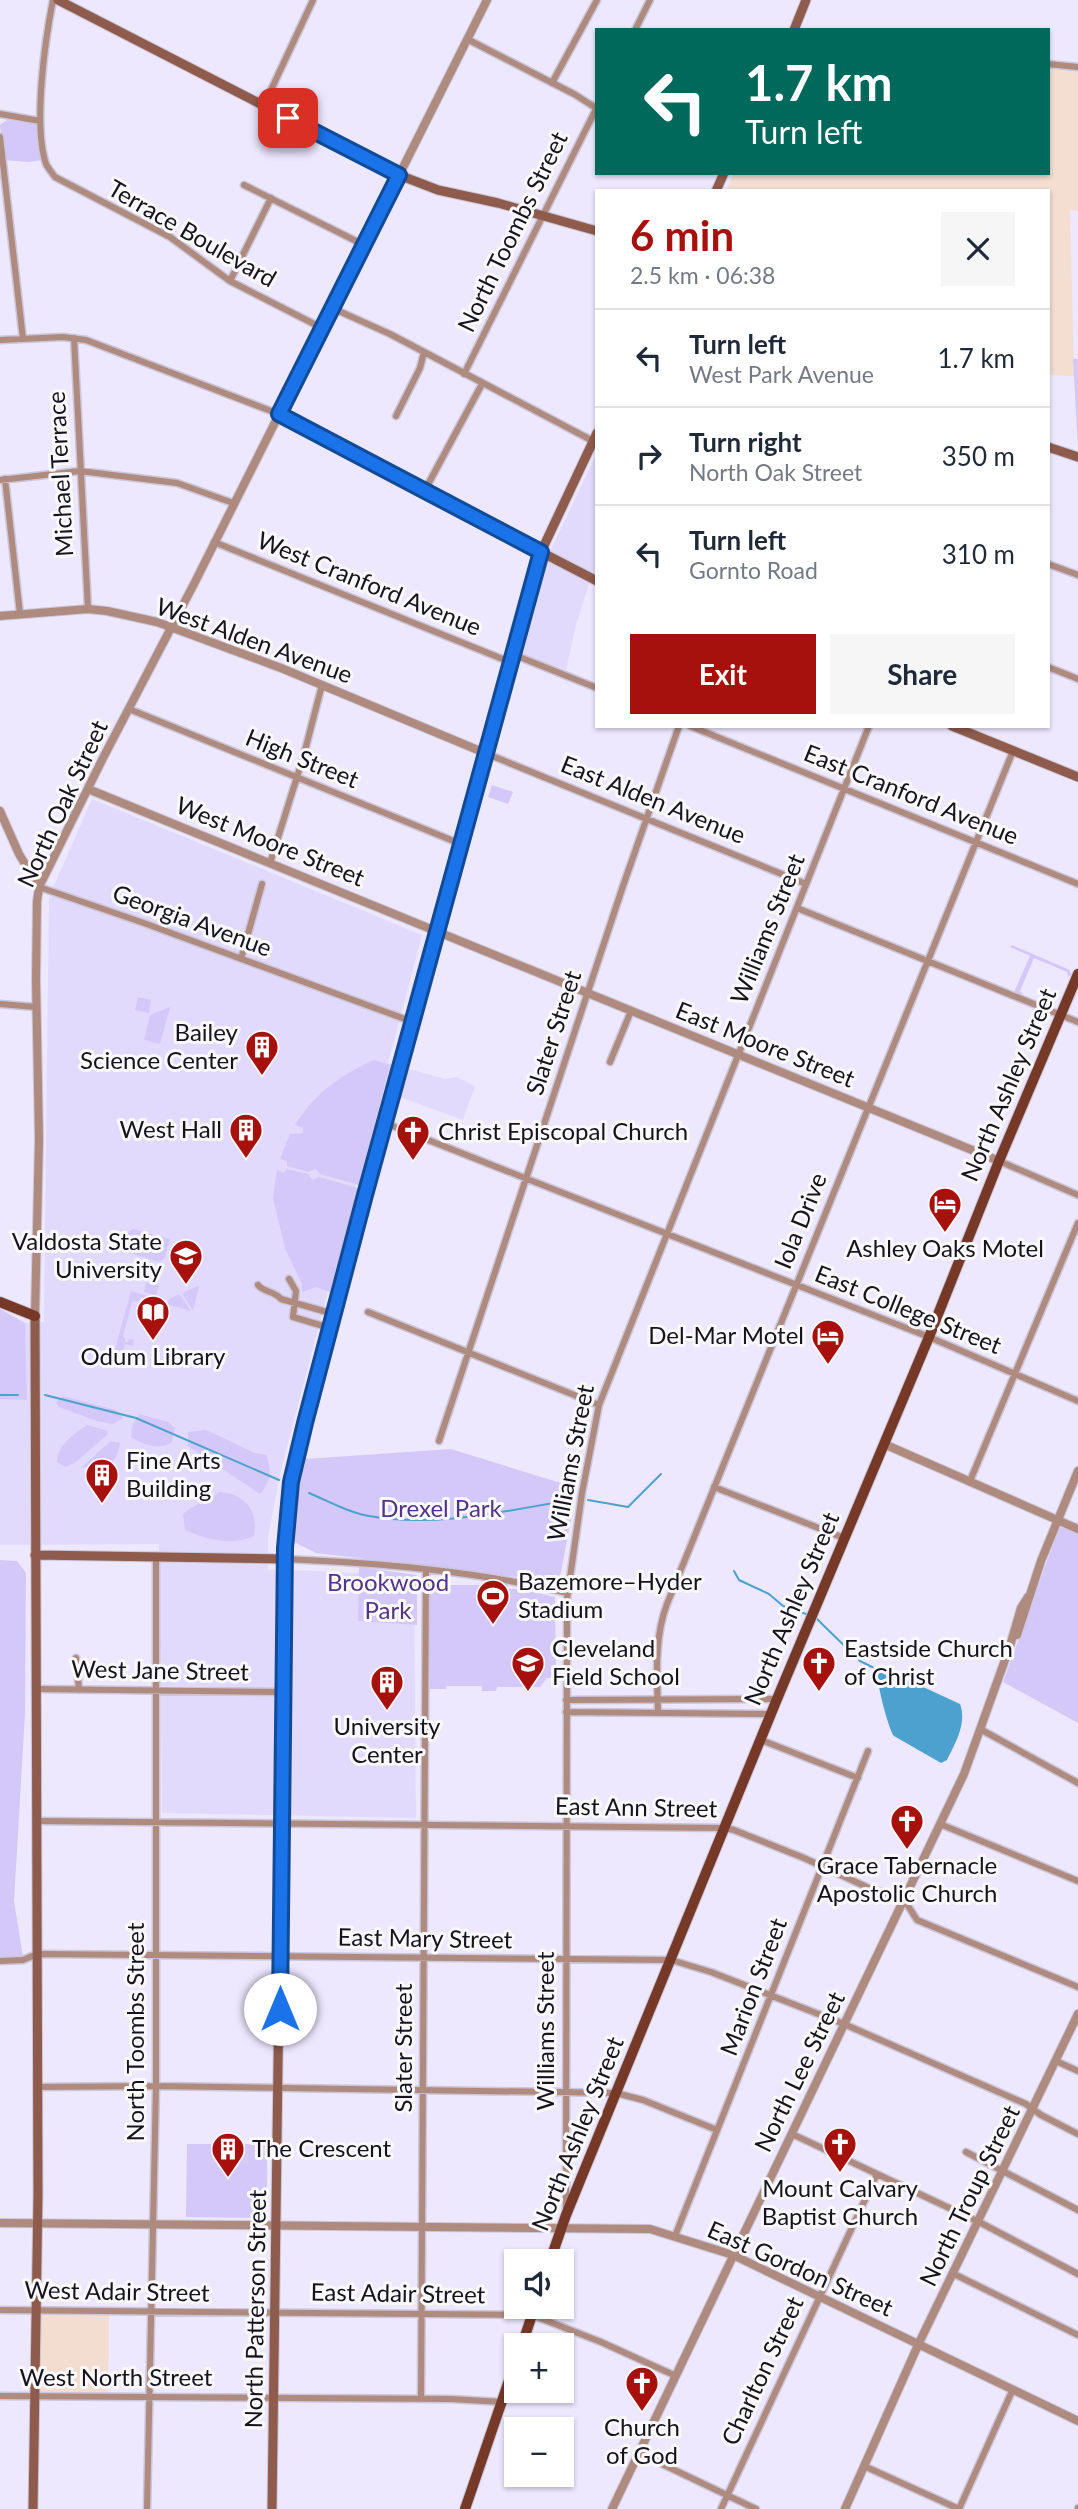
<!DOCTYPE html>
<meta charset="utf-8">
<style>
body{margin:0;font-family:Lato,sans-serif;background:#f6f6f7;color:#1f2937;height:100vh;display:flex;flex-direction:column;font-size:26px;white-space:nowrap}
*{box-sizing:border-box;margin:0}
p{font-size:23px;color:#747a83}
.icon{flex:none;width:38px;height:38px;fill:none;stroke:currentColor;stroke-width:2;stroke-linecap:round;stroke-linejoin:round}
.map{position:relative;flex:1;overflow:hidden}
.drawer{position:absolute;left:595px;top:189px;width:455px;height:539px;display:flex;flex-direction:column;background:#fff;border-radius:0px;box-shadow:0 2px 5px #0004}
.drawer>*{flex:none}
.top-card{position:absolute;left:595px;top:28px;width:455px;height:147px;border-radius:0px;box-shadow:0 2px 5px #0004;background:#00695c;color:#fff;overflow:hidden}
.tools{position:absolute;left:504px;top:2249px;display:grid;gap:14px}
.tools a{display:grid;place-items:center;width:70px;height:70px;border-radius:0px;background:#fff;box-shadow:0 2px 5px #0004;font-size:35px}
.pin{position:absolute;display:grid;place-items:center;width:60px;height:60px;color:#fff;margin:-30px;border-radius:14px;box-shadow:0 4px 10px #0006}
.me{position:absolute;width:77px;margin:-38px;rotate:0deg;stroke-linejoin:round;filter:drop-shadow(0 0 5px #0008)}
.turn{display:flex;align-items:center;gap:24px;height:147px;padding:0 35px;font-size:32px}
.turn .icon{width:91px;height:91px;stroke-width:2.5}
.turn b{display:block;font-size:49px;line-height:60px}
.round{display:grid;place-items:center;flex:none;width:74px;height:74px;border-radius:0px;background:#f6f6f7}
.overview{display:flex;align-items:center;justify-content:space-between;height:119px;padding:0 35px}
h1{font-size:42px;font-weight:700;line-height:52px;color:#a6110d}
.primary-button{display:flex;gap:14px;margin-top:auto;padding:14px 35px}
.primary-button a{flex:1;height:80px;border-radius:0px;background:#a6110d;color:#fff;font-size:28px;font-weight:700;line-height:80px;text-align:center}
.primary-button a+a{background:#f6f6f7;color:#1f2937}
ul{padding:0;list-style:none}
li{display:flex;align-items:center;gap:21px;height:98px;padding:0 35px;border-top:2px solid #e0e1e3}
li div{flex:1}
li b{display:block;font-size:26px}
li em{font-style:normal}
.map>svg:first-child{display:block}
</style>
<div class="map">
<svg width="1078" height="2509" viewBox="0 0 1078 2509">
<rect width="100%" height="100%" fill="#ede8fe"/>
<path fill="#e1dafc" d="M597,453V576L592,575L576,625L566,670L522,655L545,562Z
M92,799L422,935L388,1063L445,1079L456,1077L475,1086L463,1120L381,1090L280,1473L268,1538V1570L320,1571L414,1577L416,1818L162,1813L159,1544L0,1545V1309L25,1323L44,1322L49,897Z"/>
<path fill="#f3ddd0" d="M41,2315L109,2316L108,2394L39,2393Z"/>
<path fill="#f4ddd1" d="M1048,68L1078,71V211L1070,210L1074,376L1048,375V191H726L734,173H1048Z"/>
<path fill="#d3c8f8" d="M7,120L33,123L38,126L43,160L28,162L4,160L0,125Z
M1073,359H1078V447Z
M492,785L513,792L508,804L488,797Z
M1012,945L1070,970L1071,975L1068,977L1067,972L1034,958L1020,991L1023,994H1016L1015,990L1030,956L1010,947Z
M138,997L151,1000L149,1013L135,1010Z
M170,1007L160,1044L144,1040L150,1015Z
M374,1060L390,1065L359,1185L320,1174L316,1169L309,1172L287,1166V1161L280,1159L290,1134L303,1133V1128L295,1125C314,1094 342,1074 374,1060Z
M287,1169L308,1174L313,1180L319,1177L358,1188L330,1292L316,1287L302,1292V1284L285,1248L273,1198L277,1170L284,1173Z
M133,1229L170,1239L165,1257L160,1262L119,1250C118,1239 124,1234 133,1229Z
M157,1269L161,1271L157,1284L159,1286L156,1295L144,1292L146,1283L153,1284Z
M198,1286L199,1287L193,1310L183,1295L184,1292Z
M131,1291L154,1298L156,1302L140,1297L139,1301L132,1302L123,1336L125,1338V1342H128L129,1339L134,1340L133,1346L125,1344L122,1355L114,1353Z
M178,1295L181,1296L191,1311L167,1304L169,1299Z
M0,1309L25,1323L27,1400L0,1399Z
M63,1396L116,1410L123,1418L113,1424L97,1421L59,1407L56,1402Z
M139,1414L168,1422L175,1428L172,1442C158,1451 145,1445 131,1437L132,1426Z
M87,1425L108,1431L107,1435L77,1461L66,1467L57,1462C58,1444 73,1435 87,1425Z
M206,1430L255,1453L266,1455C272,1471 271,1481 260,1494L188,1446V1432Z
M111,1441L120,1443C116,1467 105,1470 82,1467Z
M451,1449L577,1488L559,1582L316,1553L292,1541L293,1510L305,1459Z
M219,1492C244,1493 259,1510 254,1536C232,1546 207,1540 185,1530L183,1514C195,1503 207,1503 219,1492Z
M1064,1526L1078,1533V1723L1003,1682L1059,1528Z
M0,1560L17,1561L26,1573L25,1713L14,1901L23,1957L0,1959Z
M359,1567L417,1575V1625L358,1621Z
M482,1583L508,1585V1589H520L555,1597L556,1678H547L540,1687H497L496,1691H482V1686H446V1689H430V1585H482Z
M187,2144H267V2218L186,2217Z"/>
<path fill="#4ca1ce" d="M877,1668H882L960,1704C967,1723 956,1742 947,1760L941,1763L894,1736C888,1729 875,1676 877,1668Z"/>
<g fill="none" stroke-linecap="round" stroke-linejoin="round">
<path stroke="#4ca1ce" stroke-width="2" d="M0,1395H18
M45,1395L136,1418L279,1480
M309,1493C328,1501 349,1513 369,1516C436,1528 504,1511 571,1500
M588,1500L628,1507L661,1474
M734,1571L739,1580L769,1594L783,1606L809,1615
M817,1619L860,1661L876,1669"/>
<defs>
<path id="minor" d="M53,0C45,40 33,125 46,164C48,168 52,173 55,177L170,237L230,281L322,328
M635,30L650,0
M467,39L574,94L596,108
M1048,64L1078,67
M552,83L597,0
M264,105L313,0
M0,114L40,121
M0,137L23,339
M244,185L364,245
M230,281L271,198
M332,308L390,334L593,441
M74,338L88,609
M0,340L63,337L86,340L279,414
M464,374L597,107
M396,416L420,368L424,352
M5,479L20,614
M0,480L80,471L177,483L233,503
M425,490L482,384
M214,542L510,662
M1048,564L1078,575
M512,654L597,688
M1048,667L1078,679
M129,709L461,844
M690,726L1078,884
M485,753L806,884
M270,863L303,758L322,685
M39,887L141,922L413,1022
M797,908L1078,1022
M241,959L262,884
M0,1004L36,1007
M610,1062L631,1011
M385,1123L929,1337L1078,1401
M999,1161L1078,1195
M289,1279L296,1291L293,1317L330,1328
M258,1285C263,1292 274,1291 281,1299L334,1314
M368,1312L599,1405
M439,1441L623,886L679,726
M970,1481L1078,1223
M714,1487L844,1538
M285,1559C379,1563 476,1571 568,1593
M76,1658L79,1690
M37,1689L283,1692
M566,1700L777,1699
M566,1712L771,1714
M658,1712C657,1676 654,1638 667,1604L1013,751
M980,1729L1078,1783
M761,1740L858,1778
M37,1821L725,1828L734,1830L804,1858L871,1889L896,1896L905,1901L917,1920L1078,1987
M940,1824L1078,1881
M0,1961L23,1960L37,1954L671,1960L711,1972L844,2024L1026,2104L1041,2115L1078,2134
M1056,2061L1078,2071
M37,2087L156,2086L616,2093L643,2100L717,2130
M792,2134L979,2222L1078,2274
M966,2152L1078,2210
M566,2209L567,1599L582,1493L599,1405L869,726
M675,2236L868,1751
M954,2274L1078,2335
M0,2310L532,2315L601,2342L676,2376
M0,2396L451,2399L502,2402
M421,2399L426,1570
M639,2453L756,2509
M864,2466L959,2509
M147,2509L156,2086V1556
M721,2509L877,2174
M959,2509L1013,2389
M1078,2509V2508"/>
<path id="tertiary" d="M279,414L541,552
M0,616L88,609L107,611L157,622L281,668L485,753
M88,789L999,1161
M0,811L19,854L39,887
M35,1316L39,1139L36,979L37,902L39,887L103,758L195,582L487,0
M884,1444L1078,1529
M1017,1635L1041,1561L1078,1471
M0,2223L650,2229L733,2255L1078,2421
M612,2509L964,1774L1010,1646L1021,1608L1028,1597
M845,2509L919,2343L1078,2014"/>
<path id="secondary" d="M58,0L399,175L438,190L498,203L597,231
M794,30L806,0
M716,191L724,173
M1048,447L1078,457
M541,552L597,581
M952,726L1078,777
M35,1555L285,1559
M33,2509L38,2195L35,1316
M272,2509L285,1548L291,1482L305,1423L530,587L541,552L597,433"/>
<path id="primary" d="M0,1302L35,1316
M550,2261L566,2215L777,1699L929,1337L999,1161L1078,974
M522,2345L535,2306
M465,2509L516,2360"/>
</defs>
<use href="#minor" stroke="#cbc6da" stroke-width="9"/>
<use href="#tertiary" stroke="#cbc6da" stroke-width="10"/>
<use href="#secondary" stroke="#cbc6da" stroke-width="11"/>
<use href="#primary" stroke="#cbc6da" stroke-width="12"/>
<use href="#minor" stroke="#af8a7f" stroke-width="6"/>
<use href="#tertiary" stroke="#af8a7f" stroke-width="8"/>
<use href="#secondary" stroke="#8e5b4c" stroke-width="9"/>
<use href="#primary" stroke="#763928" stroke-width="10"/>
</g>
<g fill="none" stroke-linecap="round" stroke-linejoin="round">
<defs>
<path id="route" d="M280,2009L285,1548L291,1482L305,1423L365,1195L541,552L279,414L399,175L288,118"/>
</defs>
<use href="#route" stroke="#114b97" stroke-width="18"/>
<use href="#route" stroke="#1a73e8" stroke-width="12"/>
</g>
<defs>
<symbol id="building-pin" viewBox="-11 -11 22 30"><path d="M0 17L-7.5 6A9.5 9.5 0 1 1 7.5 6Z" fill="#a6110d" stroke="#f9f9f9"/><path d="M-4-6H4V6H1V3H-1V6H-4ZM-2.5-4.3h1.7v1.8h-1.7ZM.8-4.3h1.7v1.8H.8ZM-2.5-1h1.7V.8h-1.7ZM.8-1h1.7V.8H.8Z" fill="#fff"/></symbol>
<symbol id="church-pin" viewBox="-11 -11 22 30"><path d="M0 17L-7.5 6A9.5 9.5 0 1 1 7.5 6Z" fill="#a6110d" stroke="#f9f9f9"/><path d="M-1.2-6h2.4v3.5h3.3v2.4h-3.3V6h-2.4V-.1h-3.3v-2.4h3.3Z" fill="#fff"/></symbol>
<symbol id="hotel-pin" viewBox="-11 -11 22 30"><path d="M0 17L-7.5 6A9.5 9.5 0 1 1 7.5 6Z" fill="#a6110d" stroke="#f9f9f9"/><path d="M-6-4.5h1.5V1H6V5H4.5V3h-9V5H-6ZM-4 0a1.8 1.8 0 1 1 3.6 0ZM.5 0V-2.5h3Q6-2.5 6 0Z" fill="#fff"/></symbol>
<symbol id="university-pin" viewBox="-11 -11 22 30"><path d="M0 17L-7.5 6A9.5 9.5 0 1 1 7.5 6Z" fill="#a6110d" stroke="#f9f9f9"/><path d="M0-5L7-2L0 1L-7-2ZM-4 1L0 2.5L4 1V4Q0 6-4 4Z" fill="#fff"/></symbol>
<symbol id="library-pin" viewBox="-11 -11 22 30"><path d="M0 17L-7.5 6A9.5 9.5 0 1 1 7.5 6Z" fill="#a6110d" stroke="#f9f9f9"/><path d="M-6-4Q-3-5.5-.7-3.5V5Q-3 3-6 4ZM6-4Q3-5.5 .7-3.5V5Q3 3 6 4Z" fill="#fff"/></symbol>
<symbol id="stadium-pin" viewBox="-11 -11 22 30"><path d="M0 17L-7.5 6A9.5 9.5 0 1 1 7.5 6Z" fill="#a6110d" stroke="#f9f9f9"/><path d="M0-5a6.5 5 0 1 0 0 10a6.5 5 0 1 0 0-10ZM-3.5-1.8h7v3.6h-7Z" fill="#fff"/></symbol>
<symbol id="school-pin" viewBox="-11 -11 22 30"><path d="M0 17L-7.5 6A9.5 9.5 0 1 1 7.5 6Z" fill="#a6110d" stroke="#f9f9f9"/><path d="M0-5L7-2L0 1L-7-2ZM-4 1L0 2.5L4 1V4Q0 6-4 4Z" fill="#fff"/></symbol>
</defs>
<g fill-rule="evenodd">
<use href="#building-pin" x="243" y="1028" width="38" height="52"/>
<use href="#building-pin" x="227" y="1111" width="38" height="52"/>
<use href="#church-pin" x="394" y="1113" width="38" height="52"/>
<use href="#hotel-pin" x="926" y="1185" width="38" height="52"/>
<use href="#university-pin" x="167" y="1237" width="38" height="52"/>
<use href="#library-pin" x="134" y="1293" width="38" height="52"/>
<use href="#hotel-pin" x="809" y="1317" width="38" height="52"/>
<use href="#building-pin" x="83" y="1456" width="38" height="52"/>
<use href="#stadium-pin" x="474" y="1577" width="38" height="52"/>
<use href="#school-pin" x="509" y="1644" width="38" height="52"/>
<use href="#church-pin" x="800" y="1644" width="38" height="52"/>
<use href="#building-pin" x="368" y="1663" width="38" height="52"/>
<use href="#church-pin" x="888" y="1802" width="38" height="52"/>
<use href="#church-pin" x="821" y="2125" width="38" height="52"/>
<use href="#building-pin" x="209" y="2130" width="38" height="52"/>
<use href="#church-pin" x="623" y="2364" width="38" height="52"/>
</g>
<g text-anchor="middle" stroke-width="6" stroke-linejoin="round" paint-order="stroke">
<g font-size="24" fill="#16131f" stroke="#f9f9f9">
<text transform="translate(513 232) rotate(-64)" y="8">North Toombs Street</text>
<text transform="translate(192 234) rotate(30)" y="8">Terrace Boulevard</text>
<text transform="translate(61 474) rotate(-93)" y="8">Michael Terrace</text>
<text transform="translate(369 584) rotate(22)" y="8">West Cranford Avenue</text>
<text transform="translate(254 641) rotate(20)" y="8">West Alden Avenue</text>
<text transform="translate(302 759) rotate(22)" y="8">High Street</text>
<text transform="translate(911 795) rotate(22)" y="8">East Cranford Avenue</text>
<text transform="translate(653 800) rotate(22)" y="8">East Alden Avenue</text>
<text transform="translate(63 804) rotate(-65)" y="8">North Oak Street</text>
<text transform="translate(270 842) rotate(22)" y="8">West Moore Street</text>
<text transform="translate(192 921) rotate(20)" y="8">Georgia Avenue</text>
<text transform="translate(768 929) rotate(-68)" y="8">Williams Street</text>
<text transform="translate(554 1033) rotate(-72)" y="8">Slater Street</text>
<text transform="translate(765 1045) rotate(22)" y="8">East Moore Street</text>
<text transform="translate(1009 1085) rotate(-67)" y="8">North Ashley Street</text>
<text transform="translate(801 1221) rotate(-68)" y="8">Iola Drive</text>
<text transform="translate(908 1310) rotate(22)" y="8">East College Street</text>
<text transform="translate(571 1463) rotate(-79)" y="8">Williams Street</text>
<text transform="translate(792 1609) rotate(-67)" y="8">North Ashley Street</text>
<text transform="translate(160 1671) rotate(1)" y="8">West Jane Street</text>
<text transform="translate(636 1808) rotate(1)" y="8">East Ann Street</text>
<text transform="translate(425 1939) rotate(1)" y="8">East Mary Street</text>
<text transform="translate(754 1987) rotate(-69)" y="8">Marion Street</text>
<text transform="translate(546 2031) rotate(-90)" y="8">Williams Street</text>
<text transform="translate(136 2032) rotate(-90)" y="8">North Toombs Street</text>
<text transform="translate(404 2048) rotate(-90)" y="8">Slater Street</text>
<text transform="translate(800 2072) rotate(-64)" y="8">North Lee Street</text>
<text transform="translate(578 2134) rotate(-68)" y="8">North Ashley Street</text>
<text transform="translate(970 2196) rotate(-64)" y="8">North Troup Street</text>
<text transform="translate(800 2269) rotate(24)" y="8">East Gordon Street</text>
<text transform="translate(117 2292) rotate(1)" y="8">West Adair Street</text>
<text transform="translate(398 2294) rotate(1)" y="8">East Adair Street</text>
<text transform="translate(256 2309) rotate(-89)" y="8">North Patterson Street</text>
<text transform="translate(763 2371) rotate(-65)" y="8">Charlton Street</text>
<text x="116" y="2386">West North Street</text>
</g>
<g font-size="24" fill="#16131f" stroke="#f9f9f9" text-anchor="start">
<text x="238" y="1041" text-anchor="end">Bailey<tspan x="238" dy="28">Science Center</tspan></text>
<text x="222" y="1138" text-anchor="end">West Hall</text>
<text x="438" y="1140">Christ Episcopal Church</text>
<text x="162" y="1250" text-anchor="end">Valdosta State<tspan x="162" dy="28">University</tspan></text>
<text x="945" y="1257" text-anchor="middle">Ashley Oaks Motel</text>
<text x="804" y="1344" text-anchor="end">Del-Mar Motel</text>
<text x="153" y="1365" text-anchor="middle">Odum Library</text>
<text x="126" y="1469">Fine Arts<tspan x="126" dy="28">Building</tspan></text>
<text x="518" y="1590">Bazemore–Hyder<tspan x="518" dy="28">Stadium</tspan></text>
<text x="552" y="1657">Cleveland<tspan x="552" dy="28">Field School</tspan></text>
<text x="844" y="1657">Eastside Church<tspan x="844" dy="28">of Christ</tspan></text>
<text x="387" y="1735" text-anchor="middle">University<tspan x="387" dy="28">Center</tspan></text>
<text x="907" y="1874" text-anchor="middle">Grace Tabernacle<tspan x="907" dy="28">Apostolic Church</tspan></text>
<text x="252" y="2157">The Crescent</text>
<text x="840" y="2197" text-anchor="middle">Mount Calvary<tspan x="840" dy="28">Baptist Church</tspan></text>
<text x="642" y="2436" text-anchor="middle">Church<tspan x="642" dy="28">of God</tspan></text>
</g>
<g font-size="24" fill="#513489" stroke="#f9f9f9">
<text x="441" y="1517">Drexel Park</text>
<text x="388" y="1591">Brookwood<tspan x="388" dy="28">Park</tspan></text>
</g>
</g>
</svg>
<div class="tools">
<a><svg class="icon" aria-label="sound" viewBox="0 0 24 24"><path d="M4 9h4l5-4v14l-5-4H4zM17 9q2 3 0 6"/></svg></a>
<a>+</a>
<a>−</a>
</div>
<div class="pin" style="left:288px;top:118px;background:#d93025"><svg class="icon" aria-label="arrive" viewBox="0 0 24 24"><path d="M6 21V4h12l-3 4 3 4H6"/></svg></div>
<svg class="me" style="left:280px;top:2009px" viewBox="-20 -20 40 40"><circle r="19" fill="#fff"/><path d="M0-13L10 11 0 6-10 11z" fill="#1a73e8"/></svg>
<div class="top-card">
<div class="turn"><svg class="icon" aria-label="left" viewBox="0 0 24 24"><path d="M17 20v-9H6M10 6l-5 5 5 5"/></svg><div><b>1.7 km</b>Turn left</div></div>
</div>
<section class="drawer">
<div class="overview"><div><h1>6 min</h1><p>2.5 km · 06:38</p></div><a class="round"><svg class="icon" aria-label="close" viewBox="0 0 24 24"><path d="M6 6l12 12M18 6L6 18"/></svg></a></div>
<ul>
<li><svg class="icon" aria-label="left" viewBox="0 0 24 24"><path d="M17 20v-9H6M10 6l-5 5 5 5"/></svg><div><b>Turn left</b><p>West Park Avenue</p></div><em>1.7 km</em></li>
<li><svg class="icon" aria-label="right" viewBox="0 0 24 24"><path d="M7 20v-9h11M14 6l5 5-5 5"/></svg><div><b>Turn right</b><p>North Oak Street</p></div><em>350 m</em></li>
<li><svg class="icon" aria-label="left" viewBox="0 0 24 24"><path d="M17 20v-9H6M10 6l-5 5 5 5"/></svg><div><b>Turn left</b><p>Gornto Road</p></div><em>310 m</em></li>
</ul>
<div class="primary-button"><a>Exit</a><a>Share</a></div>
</section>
</div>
